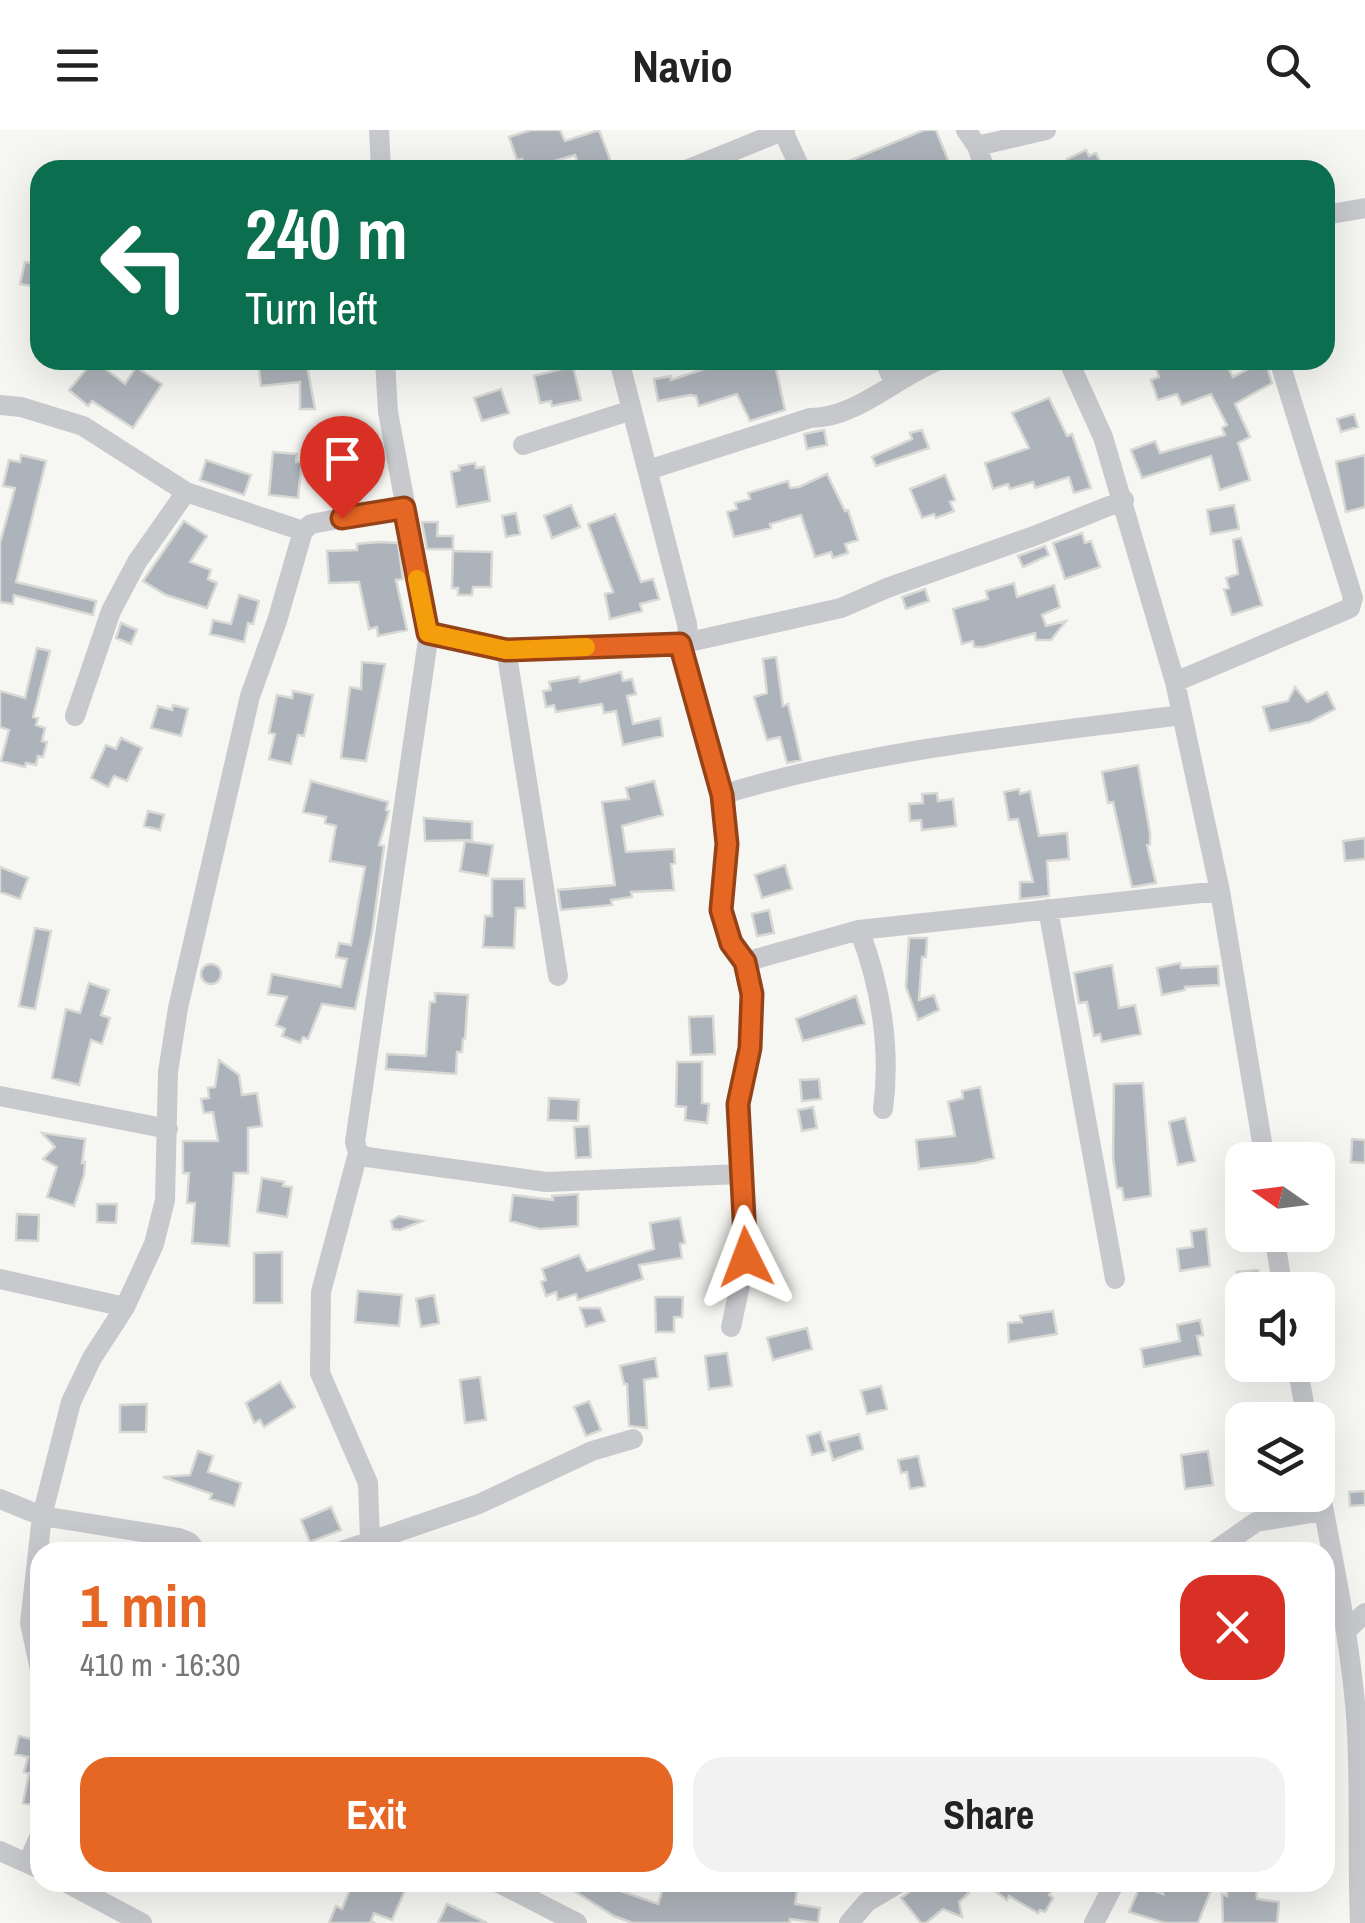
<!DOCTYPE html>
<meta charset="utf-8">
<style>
body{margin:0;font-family:"Archivo Narrow",sans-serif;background:#f2f2f2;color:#222;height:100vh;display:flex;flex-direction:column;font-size:38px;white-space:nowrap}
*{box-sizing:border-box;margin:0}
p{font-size:32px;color:#767676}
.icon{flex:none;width:55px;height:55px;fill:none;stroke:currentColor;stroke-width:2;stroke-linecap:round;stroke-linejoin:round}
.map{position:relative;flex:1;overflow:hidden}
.drawer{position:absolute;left:30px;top:1412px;width:1305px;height:350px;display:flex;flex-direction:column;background:#fff;border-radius:30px;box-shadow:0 10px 40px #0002}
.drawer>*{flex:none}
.guide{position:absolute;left:30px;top:30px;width:1305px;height:210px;border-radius:30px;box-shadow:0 10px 40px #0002;background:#0b6e4f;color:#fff;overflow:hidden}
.needle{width:65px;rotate:284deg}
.controls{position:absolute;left:1225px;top:1012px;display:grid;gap:20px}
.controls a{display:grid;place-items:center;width:110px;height:110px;border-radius:20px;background:#fff;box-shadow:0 10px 40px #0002;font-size:50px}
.pin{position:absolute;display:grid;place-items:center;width:85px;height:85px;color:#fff;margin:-102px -42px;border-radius:50% 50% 50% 0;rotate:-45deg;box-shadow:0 0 10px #0007}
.pin .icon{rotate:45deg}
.me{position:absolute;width:110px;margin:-55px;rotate:357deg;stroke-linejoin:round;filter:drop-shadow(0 0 8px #0008)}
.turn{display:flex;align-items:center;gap:35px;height:210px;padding:0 50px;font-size:45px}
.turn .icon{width:130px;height:130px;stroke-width:2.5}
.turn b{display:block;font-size:70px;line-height:85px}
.round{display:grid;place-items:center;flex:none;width:105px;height:105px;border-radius:30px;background:#f2f2f2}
.headline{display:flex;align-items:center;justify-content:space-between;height:170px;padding:0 50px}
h1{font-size:60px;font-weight:700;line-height:75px;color:#e66623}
.cta{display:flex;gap:20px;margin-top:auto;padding:20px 50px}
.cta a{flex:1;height:115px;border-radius:30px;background:#e66623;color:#fff;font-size:40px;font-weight:700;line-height:115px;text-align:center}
.cta a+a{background:#f2f2f2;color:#222}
header{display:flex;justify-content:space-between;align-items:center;height:130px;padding:0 50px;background:#fff;font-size:45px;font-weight:700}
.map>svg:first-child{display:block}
</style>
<header><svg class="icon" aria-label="menu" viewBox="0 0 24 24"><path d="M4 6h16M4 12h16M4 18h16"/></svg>Navio<svg class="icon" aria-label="search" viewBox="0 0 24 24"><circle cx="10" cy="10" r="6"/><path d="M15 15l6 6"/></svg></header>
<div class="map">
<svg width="1365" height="1793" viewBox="0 0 1365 1793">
<rect width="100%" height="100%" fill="#f6f6f3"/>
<path fill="#adb3ba" stroke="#d8d8d5" stroke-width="2.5" d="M531,0H560L565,11L599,0L614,40H581L575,25L525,40L522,29L517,30L509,7Z
M924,0H936L952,40H827Z
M1086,20L1089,26L1096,23L1104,40H1060L1070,35L1067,29Z
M25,132L40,134L36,157L20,154Z
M94,230L125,254L136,237L162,254L133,298L92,271L88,276L69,260Z
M258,230H306L315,279H300V252L261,256Z
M721,230H774L785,280L750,291L737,264L699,276L696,266L690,265L658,271L654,249L671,246V250L722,233Z
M1170,230H1224L1233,247L1265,230L1272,253L1235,274L1250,307L1238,313L1250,350L1220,360L1211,326L1142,348L1131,320L1155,311L1160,323L1225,305L1222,298L1227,295L1211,264L1182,275L1177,264L1158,270L1151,250L1159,247L1155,236Z
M573,236L581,270L552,276L551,271L540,273L534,246Z
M501,259L509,283L482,291L474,268Z
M1049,268L1067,306L1072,304L1091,358L1074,363L1069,347L1035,358L1033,352L1010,359L1008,354L993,359L985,333L1029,318L1012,283Z
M1354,284L1358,297L1341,302L1337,289Z
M824,300L827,315L807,319L804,304Z
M922,300L929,318L876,336L872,327L912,309L910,303Z
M273,322L297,324L296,332H302L298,368L269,365Z
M21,325L46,331L16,452L96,471L93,485L14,465L13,474L0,472V413L15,358L3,356L9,330L20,332Z
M1365,325V377L1346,382L1336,332Z
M206,330L251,345L244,365L200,350Z
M475,333L476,338L484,337L490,371L457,377L451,342L460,340L459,336Z
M827,344L845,381L848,380L858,410L845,414L848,423L833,428L831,422L815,427L801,385L770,394L771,398L734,407L727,382L737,379L735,373L750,369L748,363L788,351L790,358L799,357Z
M945,345L955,370L950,372L954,381L936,388L934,384L922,388L910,359Z
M571,375L580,397L552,408L544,386Z
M1234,375L1239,399L1211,404L1207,380Z
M516,383L520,404L506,407L502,386Z
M615,384L641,452L653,449L659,469L640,474L642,481L610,489L605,464L613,462L588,394Z
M184,391L207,406L190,432L211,440L208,449L217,453L207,478L166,465L143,451Z
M422,392H438L437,406H453V419H427Z
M1082,403L1085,413L1091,411L1100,437L1065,449L1053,413Z
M1241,408L1262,475L1232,485L1224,459L1229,458L1226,448L1238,444L1233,410Z
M378,412L398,413L403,449L396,450L407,500L378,506L377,497L369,499L359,452L329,453L327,421L357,420V414Z
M1045,416L1049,425L1023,437L1018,426Z
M453,421L492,422L491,457H473L472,465H458V458H452Z
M1014,453L1017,467L1054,455L1060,477L1042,485L1046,496L1066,491L1051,510H1036L1035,503L983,517H974L973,511L962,514L953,479L988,469L986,461Z
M925,459L929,471L906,479L902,467Z
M239,465L259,471L253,494L248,493L244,512L210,504L213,490L231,494Z
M121,493L137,500L131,514L116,508Z
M37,518L50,521L33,587L38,588L36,595L45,598L42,611L47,612L43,627L38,626L36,635L26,633L25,637L1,631L9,600L0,597V561L25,568Z
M776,527L783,576L788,574L801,630L787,633L780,607L767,610L754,567L767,563L763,529Z
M362,532L385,534L366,631L341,628L350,557L361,559Z
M621,542L623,551L632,549L636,564L627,566L633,594L660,588L663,606L623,615L616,581L604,583L602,574L556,582L554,575L546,577L543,561L551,560L549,552L579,547L580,552Z
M1295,557L1307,572L1327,562L1335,579L1310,592L1270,601L1263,577L1288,571Z
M293,561L313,565L304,606L298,605L291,634L269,629L275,604L269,603L277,565L292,568Z
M173,575L188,579L181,606L151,598L158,576L172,580Z
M121,608L142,618L127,651L114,646L108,657L91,648L106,615L116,619Z
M1138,635L1150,703V714L1147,715L1156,753L1132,757L1113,672L1108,673L1102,642Z
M311,651L388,672L386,680L389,681L379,715L384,716L372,803L355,879L322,874L308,909L303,907L300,913L282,906L285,899L276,895L287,867L268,864L272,844L341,857L347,829L336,827L339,813L351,815L365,737L330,731L336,696L325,693L326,687L303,682Z
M654,651L663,685L622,696L626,722L674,719L675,733L671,734L674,760L631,762L632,767L611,770L612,775L561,780L558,760L615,755L602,672L629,669L626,658Z
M1019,659L1020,664L1030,661L1039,706L1067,703L1069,729L1047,731L1049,766L1020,769V752H1033L1018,689L1009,690L1004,662Z
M937,663L938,671L953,669L956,696L922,700L921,690L910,691L909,674L923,673L922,664Z
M148,681L164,685L160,700L144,696Z
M424,688L472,692V710L425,711Z
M1365,708V729L1345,731L1343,711Z
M465,711L493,715L488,746L460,741Z
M785,735L792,759L762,768L755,745Z
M0,737L28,748L20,769L0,762Z
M492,749H524L525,778H516L514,818L483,817L485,786H492Z
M769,780L774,803L757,806L752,784Z
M35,798L51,801L35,879L19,876Z
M909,808H927L926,827H922L919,870L934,865L939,880L918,890L906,857Z
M1180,833L1181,838L1218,836L1219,855L1185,857V860L1162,865L1157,838Z
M201 844a10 10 0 1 1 20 0a10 10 0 1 1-20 0Z
M1112,835L1119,878L1135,875L1141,904L1102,912L1100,904L1094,906L1087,872L1079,873L1074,843Z
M89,853L109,860L101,885L110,888L102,914L91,910L79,955L52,948L66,879L80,883Z
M435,863L468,865L465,909H463L462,922H457L456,944L386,939L387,924L426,926L430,872H435Z
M856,866L865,894L803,911L796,889Z
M713,886L715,924L691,925L689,887Z
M219,930L239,945L242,965L257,963L262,996L248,998V1043H234L229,1116L192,1113L195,1073H187L189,1043H183V1011H218L213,982L204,983L201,969L209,968L208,958L215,957Z
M677,932H702V973L709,974L707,993L685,990L686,977L676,976Z
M819,949L821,969L802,971L800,950Z
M1143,953L1151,1066L1124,1070L1122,1058H1117L1113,1027L1114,954Z
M980,957L994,1028L975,1033L919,1039L916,1010L955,1006L948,972L963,968L962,961Z
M549,968L579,970L578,991L548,990Z
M813,977L817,998L802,1001L798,980Z
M1185,988L1195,1031L1178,1035L1169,992Z
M589,996L591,1027L576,1028L574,997Z
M42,1003L85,1009L82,1033L85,1032L84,1045L74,1076L47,1067L57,1037L43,1029L55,1017Z
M1352,1009L1365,1010V1033L1351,1032Z
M262,1048L284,1052L283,1056L292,1057L287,1087L257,1082Z
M578,1064V1096L540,1099L510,1091L513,1065L553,1070L552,1066Z
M97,1074H117L116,1093L97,1092Z
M17,1084L39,1085L38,1111L16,1110Z
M399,1086L422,1091L400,1100L393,1099L391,1091Z
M680,1088L685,1113L680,1114L682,1128L639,1135L643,1149L578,1170L576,1164L558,1170L556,1162L546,1166L541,1152L546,1150L542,1139L579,1125L587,1141L654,1119L650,1093Z
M1206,1099L1210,1136L1180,1141L1177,1119L1193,1117L1191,1101Z
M282,1122V1173H254V1123Z
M1258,1140L1260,1154L1238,1157L1237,1142Z
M358,1161L402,1165L399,1196L355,1192Z
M434,1165L439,1193L421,1197L416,1169Z
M655,1167H683L682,1187H674V1202H656Z
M580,1178H600L605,1191L586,1197Z
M1053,1181L1057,1204L1009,1212L1008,1193L1022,1192L1020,1186Z
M1200,1190L1203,1205L1197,1206L1201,1225L1144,1237L1141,1219L1180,1211L1177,1195Z
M807,1198L812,1219L773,1230L767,1208Z
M727,1223L732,1256L709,1259L705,1226Z
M655,1228L658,1247L644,1250L647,1298L629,1296L627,1254H624L620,1236Z
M480,1247L486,1290L465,1293L460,1250Z
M280,1252L295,1277L264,1297L260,1290L254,1293L246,1273Z
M881,1256L887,1279L867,1284L861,1261Z
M589,1271L601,1300L586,1306L574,1277Z
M147,1274L146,1302H120V1275Z
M820,1302L826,1321L812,1325L807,1306Z
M859,1304L863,1319L833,1330L828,1312Z
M198,1321L213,1326L208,1342L241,1353L234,1376L210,1369L212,1364L163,1347L190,1345Z
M1208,1321L1213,1355L1185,1359L1181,1325Z
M918,1326L925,1356L910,1359L907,1342L901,1343L898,1330Z
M1365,1361V1375L1350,1376L1349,1362Z
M331,1377L341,1400L310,1412L301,1390Z
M34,1597L40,1598V1663L37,1676L23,1673L29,1643L24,1642L28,1627L15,1624L19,1606L31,1609Z
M353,1752H389L405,1760L392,1790L374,1783L371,1791L375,1793H329L336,1776L342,1779Z
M560,1752H622L618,1760L658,1774L665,1752H761V1758L797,1761L795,1774L820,1778L818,1793L790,1789V1793H633L614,1786Z
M915,1752H958L969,1763L959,1772L962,1787L943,1779L926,1793H921L901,1768L912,1760Z
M983,1752H1043L1053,1758L1049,1765L1053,1768L1045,1782L1040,1780L1038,1783L1009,1766L1007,1770Z
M1158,1752H1191L1211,1760L1198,1793H1165L1129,1782L1140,1756L1163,1764Z
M1256,1755L1257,1769L1279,1772L1277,1793H1223L1222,1764L1227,1766V1756Z
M447,1774L487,1793H438Z"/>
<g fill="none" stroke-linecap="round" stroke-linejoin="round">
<path stroke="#c7c9cd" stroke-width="20" d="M379,0L381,40
M966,0L977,16L985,40
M783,1L801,40
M977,16L1046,0
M686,40L785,0
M1325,85L1365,78
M385,230L388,282L429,503L506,519L680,514L841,478L887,458L1034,406L1124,370
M619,230L687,494L689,512
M884,230L894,252
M1068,230L1103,307L1175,552L1220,761L1265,1030
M0,275L21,277L83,296L186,362L303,401
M523,315L632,280
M648,340L810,288C857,288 897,246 940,230
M429,503L355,1012L358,1023L367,1027L546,1052L741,1044
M680,514L721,665L727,714L721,781L731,813L745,832L751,864V918L737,974L746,1127L731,1197
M506,519L558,846
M1175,552L1334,485L1350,478L1353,468L1279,230
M75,586L111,481L137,432L186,362
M721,665C871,619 1027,605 1182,585
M1048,779L1115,1149
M859,800C881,855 891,920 883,979
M745,832L859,800L1220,761
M0,966L168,999
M358,1023L321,1162L320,1243L368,1353L370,1410
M1274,1105L1283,1160
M0,1149L125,1177
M1297,1235L1307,1290
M1318,1349C1332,1427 1350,1506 1356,1585C1361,1654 1357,1724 1360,1793
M0,1369L42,1386L179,1408L189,1412L197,1422
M339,1422L479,1374L592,1321L633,1309
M1213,1422L1256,1392L1323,1381
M1346,1501L1365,1483
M40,1540L30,1493L42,1386L71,1272L92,1228L125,1177L154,1114L165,1070L168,942L178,878L250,566L277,491L303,401L311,394L404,377
M0,1721L40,1739
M28,1733L40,1705
M65,1752L142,1793
M497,1752L577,1793
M849,1793L867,1772L901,1752
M1094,1793L1115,1752"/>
</g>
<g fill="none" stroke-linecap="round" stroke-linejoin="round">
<defs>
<path id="route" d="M342,388L404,378L428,503L506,520L680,514L722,665L727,714L721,780L731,813L745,832L752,864L750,918L738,974L746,1127"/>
</defs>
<use href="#route" stroke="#964217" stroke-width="25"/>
<use href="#route" stroke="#e66623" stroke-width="18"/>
<path stroke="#f59e0b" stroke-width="18" d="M417,449L428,503L506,520L586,517"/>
</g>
</svg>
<div class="controls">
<a><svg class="needle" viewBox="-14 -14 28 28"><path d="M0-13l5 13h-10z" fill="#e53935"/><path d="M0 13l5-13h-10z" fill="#767676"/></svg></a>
<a><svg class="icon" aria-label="sound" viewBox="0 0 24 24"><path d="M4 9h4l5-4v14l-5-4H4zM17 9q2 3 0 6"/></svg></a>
<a><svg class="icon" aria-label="layers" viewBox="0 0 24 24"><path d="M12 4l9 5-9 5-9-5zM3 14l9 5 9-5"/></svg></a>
</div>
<div class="pin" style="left:342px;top:388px;background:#d93025"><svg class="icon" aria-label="arrive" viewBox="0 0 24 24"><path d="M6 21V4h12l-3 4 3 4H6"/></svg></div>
<svg class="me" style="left:746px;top:1127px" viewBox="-20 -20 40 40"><path d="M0-17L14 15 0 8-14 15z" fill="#e66623" stroke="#fff" stroke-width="4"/></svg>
<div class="guide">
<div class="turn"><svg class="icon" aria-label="left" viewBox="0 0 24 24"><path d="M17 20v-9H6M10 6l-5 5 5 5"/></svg><div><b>240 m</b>Turn left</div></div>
</div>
<section class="drawer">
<div class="headline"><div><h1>1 min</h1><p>410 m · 16:30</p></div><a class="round" style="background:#d93025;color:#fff"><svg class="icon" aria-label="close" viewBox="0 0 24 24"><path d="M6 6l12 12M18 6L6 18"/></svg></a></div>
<div class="cta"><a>Exit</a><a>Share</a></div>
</section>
</div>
